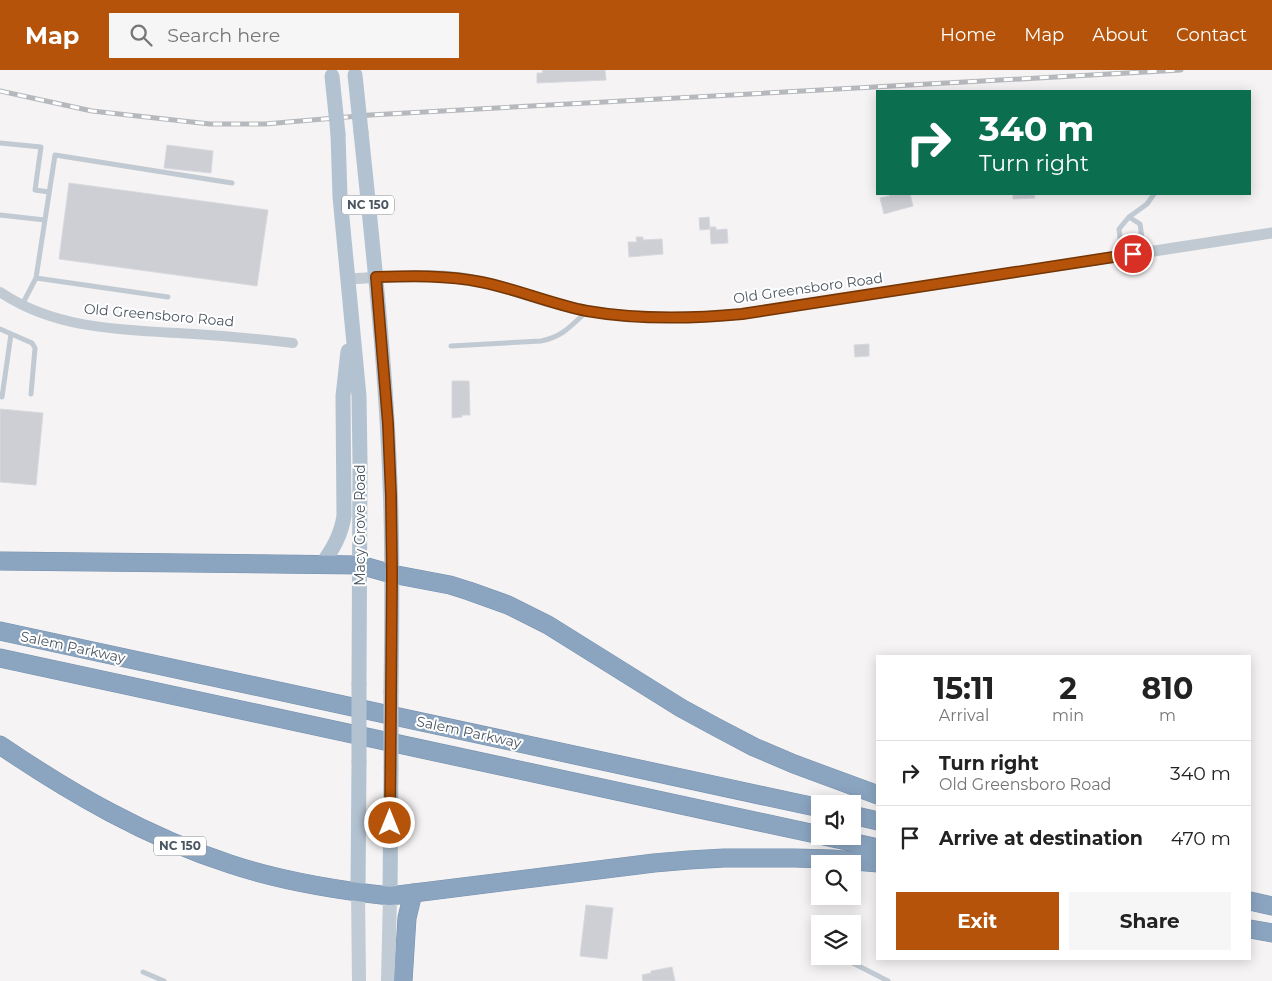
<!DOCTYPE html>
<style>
body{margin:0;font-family:Montserrat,sans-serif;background:#f6f6f6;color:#222;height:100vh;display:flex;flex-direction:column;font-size:19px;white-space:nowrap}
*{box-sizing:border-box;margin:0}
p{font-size:16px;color:#767676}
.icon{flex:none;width:28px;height:28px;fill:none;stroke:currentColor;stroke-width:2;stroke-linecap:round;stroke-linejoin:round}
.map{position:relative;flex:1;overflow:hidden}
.side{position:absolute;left:876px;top:585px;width:375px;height:305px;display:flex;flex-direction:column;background:#fff;border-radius:0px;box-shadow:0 2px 12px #0003}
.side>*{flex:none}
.hud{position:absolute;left:876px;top:20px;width:375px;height:105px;border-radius:0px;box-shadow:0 2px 12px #0003;background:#0b6e4f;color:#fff;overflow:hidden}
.controls{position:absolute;left:811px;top:725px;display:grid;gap:10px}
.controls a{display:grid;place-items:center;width:50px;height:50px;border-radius:0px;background:#fff;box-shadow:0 2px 12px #0003;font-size:25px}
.pin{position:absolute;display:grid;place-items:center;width:42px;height:42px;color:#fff;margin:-21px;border:2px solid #fff;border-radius:50%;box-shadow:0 1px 5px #0007}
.me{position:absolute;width:55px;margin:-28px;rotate:0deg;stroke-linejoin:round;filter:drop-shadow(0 0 4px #0008)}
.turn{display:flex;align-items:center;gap:18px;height:105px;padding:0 20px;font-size:22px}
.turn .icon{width:65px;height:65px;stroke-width:2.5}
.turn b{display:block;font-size:35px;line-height:42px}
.eta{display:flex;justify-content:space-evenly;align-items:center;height:85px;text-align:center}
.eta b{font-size:30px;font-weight:700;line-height:35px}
.primary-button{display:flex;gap:10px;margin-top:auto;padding:10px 20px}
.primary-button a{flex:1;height:58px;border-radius:0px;background:#b45309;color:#fff;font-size:20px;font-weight:700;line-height:58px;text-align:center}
.primary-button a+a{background:#f6f6f6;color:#222}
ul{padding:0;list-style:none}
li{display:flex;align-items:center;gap:15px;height:65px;padding:0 20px;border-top:1px solid #e0e0e0}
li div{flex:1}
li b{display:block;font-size:19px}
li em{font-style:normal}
header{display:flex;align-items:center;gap:30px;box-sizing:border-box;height:70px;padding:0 25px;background:#b45309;color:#fff}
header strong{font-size:24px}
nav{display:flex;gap:28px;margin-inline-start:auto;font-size:18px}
.search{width:350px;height:45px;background:#f6f6f6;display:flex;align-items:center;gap:12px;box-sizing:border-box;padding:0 18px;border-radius:0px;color:#767676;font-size:19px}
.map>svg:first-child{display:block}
</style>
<header>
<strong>Map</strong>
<div class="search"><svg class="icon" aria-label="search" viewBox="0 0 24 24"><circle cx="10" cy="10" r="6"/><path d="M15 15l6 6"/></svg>Search here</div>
<nav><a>Home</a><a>Map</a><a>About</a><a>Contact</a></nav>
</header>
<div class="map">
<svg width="1272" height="911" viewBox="0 0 1272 911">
<rect width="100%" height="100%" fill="#f5f3f3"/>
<path fill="#cdcfd5" stroke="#d7d9de" d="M542,0H605L606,10L537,13V3H543Z
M167,75L213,81L211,103L164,98Z
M69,113L268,140L257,216L59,189Z
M889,124H910L913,136L884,144L880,128L890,126Z
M1013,124H1034L1035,128L1013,129Z
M709,147L710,159L700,160L699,148Z
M710,157H716V160L727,159L728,173L711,174Z
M636,167H643V170L662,169L663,184L629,187L628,172H637Z
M869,274V286L855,287L854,275Z
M452,311H469L470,345H462V347L452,348Z
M0,339L43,343L36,415L0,412Z
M586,835L613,838L607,889L580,886Z
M672,897L675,911H643L642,905L651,903V901Z"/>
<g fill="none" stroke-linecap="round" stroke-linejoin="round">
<defs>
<path id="motorway" d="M0,491L360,495L392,504L450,515L469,521L508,535L548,555L681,638L716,657L754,677L794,694L878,725
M0,561L820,738
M0,588L820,765
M0,675C72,724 147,767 230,794C281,811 336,820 390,826L654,793L689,790L724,788H794L832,789L878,793
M852,745L878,751
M824,766L878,778
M1250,831L1272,836
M1250,859L1272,863
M403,911L407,848L413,823"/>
</defs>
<use href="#motorway" stroke="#7690ad" stroke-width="19"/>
<path stroke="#c1cad2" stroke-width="5" d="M0,73L41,77L35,120L49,122
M0,145L45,150
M1129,147L1140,154L1144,182
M1122,185L1119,159L1129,147L1147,134L1154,124
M36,208L168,227
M22,235L36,208L55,85L232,113
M0,259L32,273L35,278L31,324
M451,276L541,271C562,267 571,256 586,242
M2,327L11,264
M845,889L888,911
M143,902L164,911"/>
<path stroke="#c1cad2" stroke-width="10" d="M0,222C57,261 128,260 194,264C227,266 260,269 293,273"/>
<path stroke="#c1cad2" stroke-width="11" d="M348,209C386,207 425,203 462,208C498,213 530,228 565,236C623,250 683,249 742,244L1272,163"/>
<path stroke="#c1cbd6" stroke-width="14" d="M358,822L359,911
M388,911L390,826"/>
<path stroke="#b3c2d1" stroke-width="15" d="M361,62C373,179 386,296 390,413C393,482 392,552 391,621
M338,64L340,127L359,326L360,392L359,614
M322,494C333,479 341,465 344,446L343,326L348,281
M358,822L359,691
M390,826L391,698"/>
<use href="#motorway" stroke="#8ba5c1" stroke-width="18"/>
<defs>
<path id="rail" d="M0,21L92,41L210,54H265L370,45L1181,0"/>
</defs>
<use href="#rail" stroke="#b5b8bd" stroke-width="5"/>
<use href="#rail" stroke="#fff" stroke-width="3" stroke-dasharray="9" stroke-linecap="butt"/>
<path stroke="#b3c2d1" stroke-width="15" d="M355,5L361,62
M332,6L338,64
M359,691V614
M391,698V621"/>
</g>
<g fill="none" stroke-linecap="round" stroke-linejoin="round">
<defs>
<path id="route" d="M390,753L392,504L391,426L388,354L376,207C411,206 446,205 481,212C517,219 551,234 587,241C639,250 690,249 742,244L1133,184"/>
</defs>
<use href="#route" stroke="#753606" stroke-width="12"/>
<use href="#route" stroke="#b45309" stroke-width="9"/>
</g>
<g text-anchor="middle" stroke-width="4" stroke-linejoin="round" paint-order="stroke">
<g fill="#fff" stroke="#808990" stroke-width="1">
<rect x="342" y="125.5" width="52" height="19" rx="4"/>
<rect x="154" y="766.5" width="52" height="19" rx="4"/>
</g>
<g font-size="12" font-weight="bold" fill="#4a5661">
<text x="368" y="139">NC 150</text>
<text x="180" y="780">NC 150</text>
</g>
<g font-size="14" fill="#4a5661" stroke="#fff">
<text transform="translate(808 218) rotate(-8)" y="5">Old Greensboro Road</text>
<text transform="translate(159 245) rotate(5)" y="5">Old Greensboro Road</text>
<text transform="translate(360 455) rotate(-90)" y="5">Macy Grove Road</text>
<text transform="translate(73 577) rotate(12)" y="5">Salem Parkway</text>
<text transform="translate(469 662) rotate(12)" y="5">Salem Parkway</text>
</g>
</g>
</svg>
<div class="controls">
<a><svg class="icon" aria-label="sound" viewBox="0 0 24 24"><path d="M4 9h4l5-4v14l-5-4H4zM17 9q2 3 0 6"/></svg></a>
<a><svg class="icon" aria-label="search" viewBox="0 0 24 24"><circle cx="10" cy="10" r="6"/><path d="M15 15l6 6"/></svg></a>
<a><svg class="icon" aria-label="layers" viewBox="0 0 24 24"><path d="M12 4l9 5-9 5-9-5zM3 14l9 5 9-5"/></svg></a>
</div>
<div class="pin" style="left:1133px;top:184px;background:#d93025"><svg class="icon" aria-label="arrive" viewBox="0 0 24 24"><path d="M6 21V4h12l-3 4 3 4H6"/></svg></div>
<svg class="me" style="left:390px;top:753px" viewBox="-20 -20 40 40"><circle r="17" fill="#b45309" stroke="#fff" stroke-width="3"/><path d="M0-11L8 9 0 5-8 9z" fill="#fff"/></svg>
<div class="hud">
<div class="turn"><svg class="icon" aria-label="right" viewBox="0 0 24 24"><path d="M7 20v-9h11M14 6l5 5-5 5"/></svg><div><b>340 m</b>Turn right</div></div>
</div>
<section class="side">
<div class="eta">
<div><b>15:11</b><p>Arrival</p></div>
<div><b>2</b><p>min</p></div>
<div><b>810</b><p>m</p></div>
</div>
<ul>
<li><svg class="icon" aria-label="right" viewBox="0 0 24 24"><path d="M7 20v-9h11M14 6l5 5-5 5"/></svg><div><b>Turn right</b><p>Old Greensboro Road</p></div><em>340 m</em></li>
<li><svg class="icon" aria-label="arrive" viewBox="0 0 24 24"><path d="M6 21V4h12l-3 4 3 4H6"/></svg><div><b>Arrive at destination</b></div><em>470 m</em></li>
</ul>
<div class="primary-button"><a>Exit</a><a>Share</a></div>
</section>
</div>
